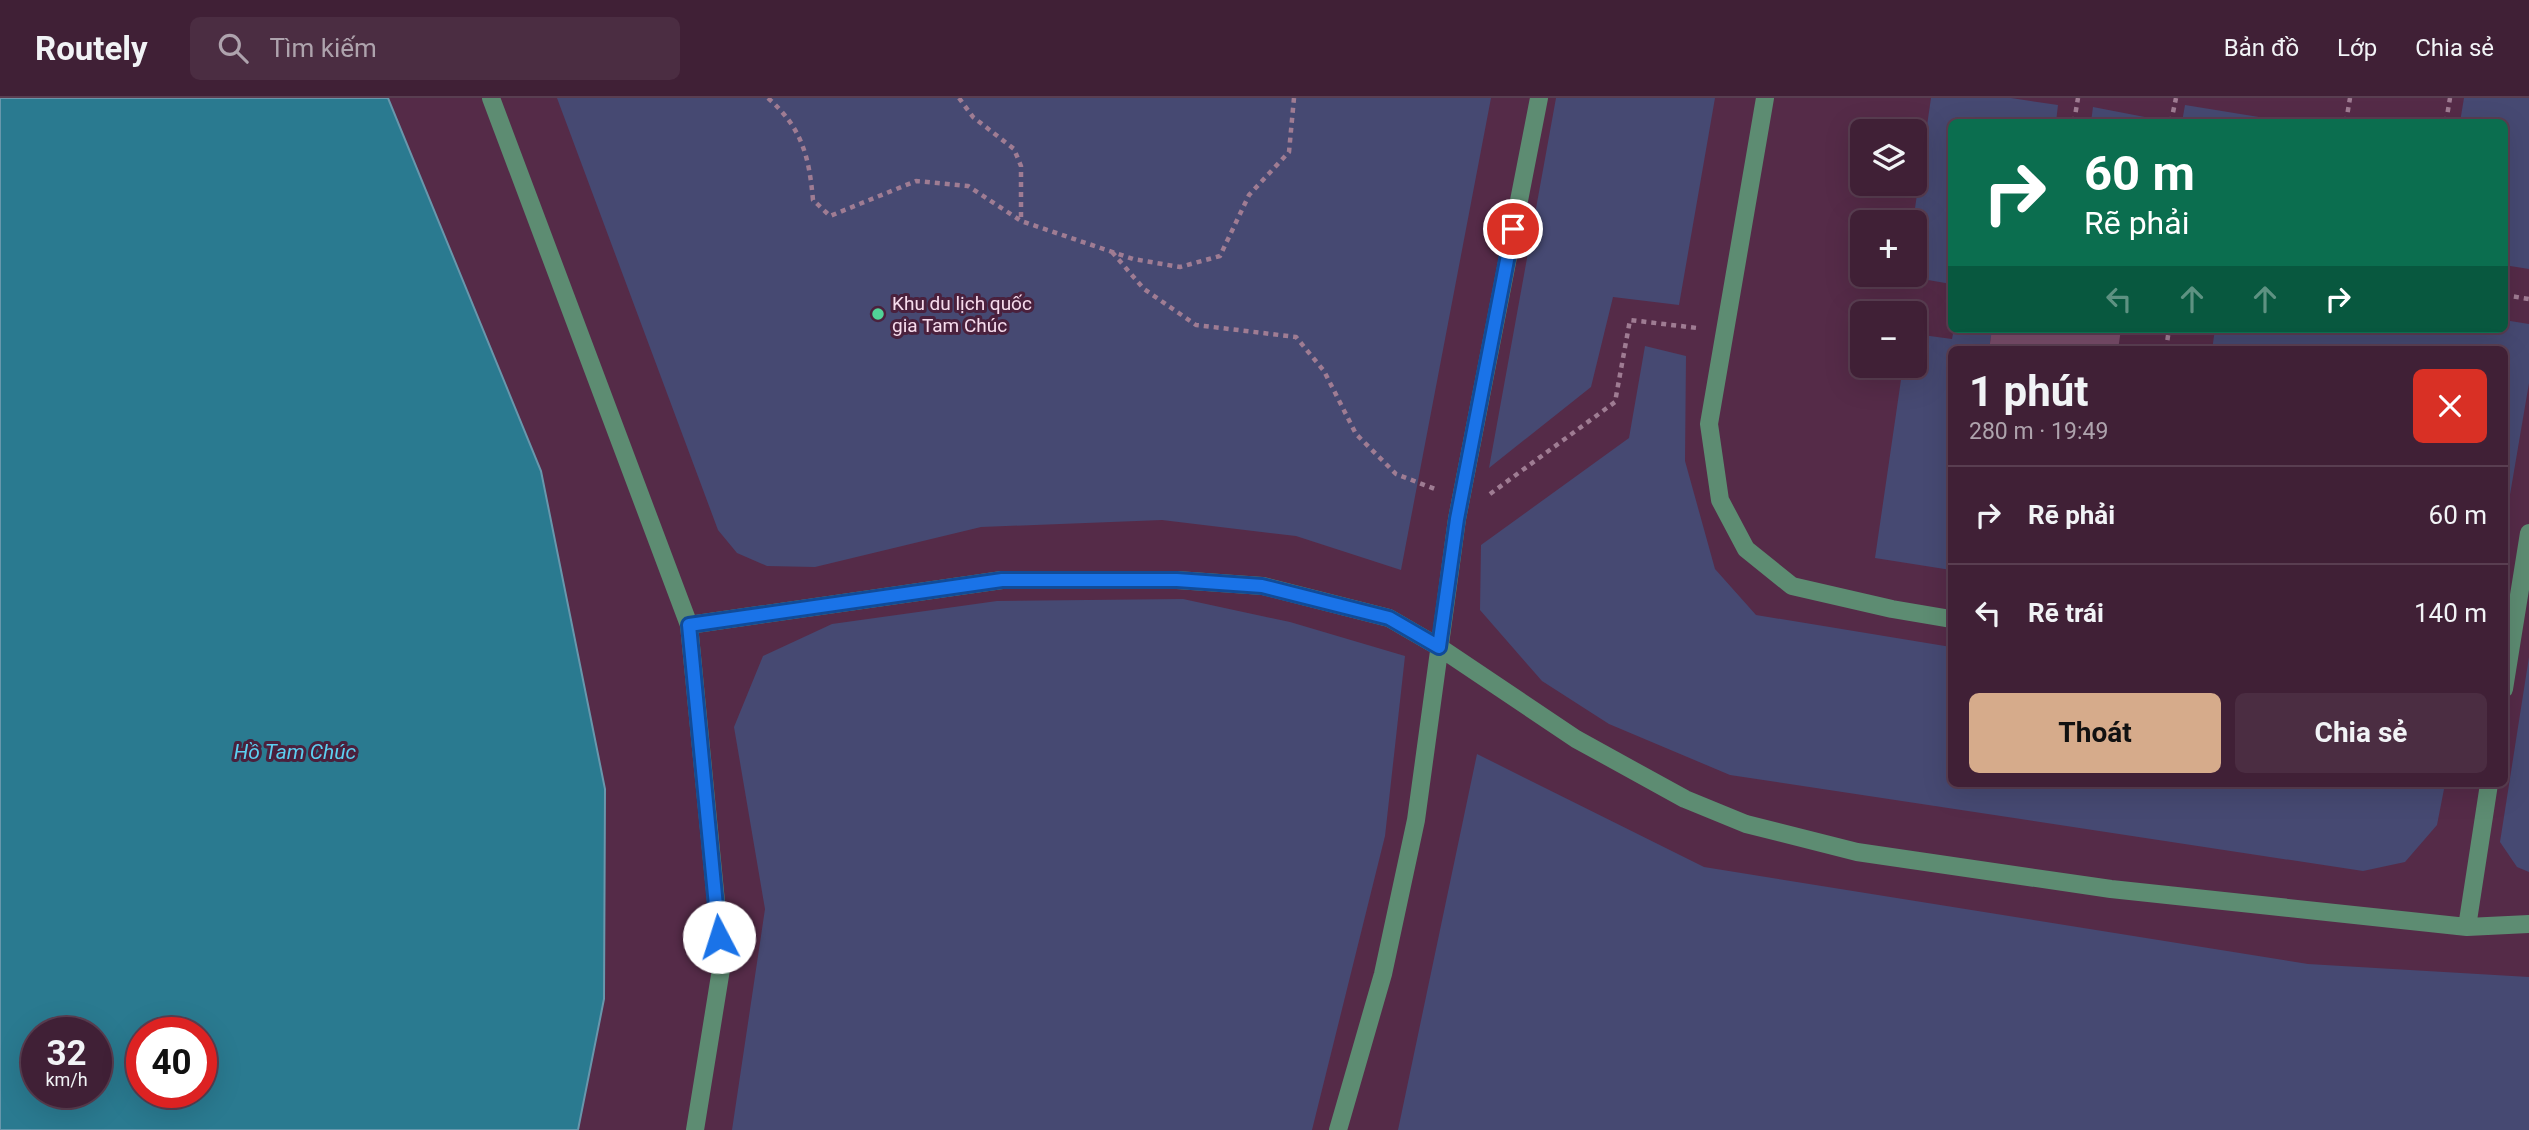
<!DOCTYPE html>
<html lang="vi">
<meta charset="utf-8">
<style>
body{margin:0;font-family:Roboto,sans-serif;background:#4b2d42;color:#f1f3f6;height:100vh;display:flex;flex-direction:column;font-size:26px;white-space:nowrap}
*{box-sizing:border-box;margin:0}
p{font-size:23px;color:#aea3ad}
.icon{flex:none;width:38px;height:38px;fill:none;stroke:currentColor;stroke-width:2;stroke-linecap:round;stroke-linejoin:round}
.map{position:relative;flex:1;overflow:hidden}
.drawer{position:absolute;left:1948px;top:248px;width:560px;height:441px;display:flex;flex-direction:column;background:#402036;border-radius:10px;box-shadow:0 7px 28px #0002,0 0 0 2px #593e51}
.drawer>*{flex:none}
.banner{position:absolute;left:1948px;top:21px;width:560px;height:214px;border-radius:10px;box-shadow:0 7px 28px #0002,0 0 0 2px #593e51;background:#0b6e4f;color:#fff;overflow:hidden}
.fabs{position:absolute;left:1850px;top:21px;display:grid;gap:14px}
.fabs a{display:grid;place-items:center;width:77px;height:77px;border-radius:10px;background:#402036;box-shadow:0 7px 28px #0002,0 0 0 2px #593e51;font-size:35px}
.speed{position:absolute;left:21px;top:919px;display:flex;gap:14px;font-size:35px;font-weight:700;text-align:center}
.speed>*{display:grid;place-content:center;width:91px;height:91px;border-radius:50%;background:#402036;box-shadow:0 7px 28px #0002,0 0 0 2px #593e51;line-height:1}
.speed small{font-size:18px;font-weight:400}
.speed .limit{border:10px solid #d22;background:#fff;color:#111}
.pin{position:absolute;display:grid;place-items:center;width:60px;height:60px;color:#fff;margin:-30px;border:4px solid #fff;border-radius:50%;box-shadow:0 2px 7px #0007}
.me{position:absolute;width:77px;margin:-38px;rotate:355deg;stroke-linejoin:round;filter:drop-shadow(0 0 5px #0008)}
.turn{display:flex;align-items:center;gap:24px;height:147px;padding:0 21px;font-size:32px}
.turn .icon{width:91px;height:91px;stroke-width:2.5}
.turn b{display:block;font-size:49px;line-height:60px}
.lanes{display:flex;align-items:center;height:66px;padding:0 21px;background:#0003;justify-content:center;gap:35px;direction:ltr}
.lanes .off{opacity:.35}
.round{display:grid;place-items:center;flex:none;width:74px;height:74px;border-radius:10px;background:#4b2d42}
.overview{display:flex;align-items:center;justify-content:space-between;height:119px;padding:0 21px}
h1{font-size:42px;font-weight:700;line-height:52px}
.action{display:flex;gap:14px;margin-top:auto;padding:14px 21px}
.action a{flex:1;height:80px;border-radius:10px;background:#d6ab8b;color:#111;font-size:28px;font-weight:700;line-height:80px;text-align:center}
.action a+a{background:#4b2d42;color:#f1f3f6}
ul{padding:0;list-style:none}
li{display:flex;align-items:center;gap:21px;height:98px;padding:0 21px;border-top:2px solid #593e51}
li div{flex:1}
li b{display:block;font-size:26px}
li em{font-style:normal}
header{display:flex;align-items:center;gap:42px;box-sizing:border-box;height:98px;padding:0 35px;background:#402036;border-bottom:2px solid #593e51}
header strong{font-size:33px}
nav{display:flex;gap:38px;margin-inline-start:auto;font-size:24px}
.search{width:490px;height:63px;background:#4b2d42;display:flex;align-items:center;gap:18px;box-sizing:border-box;padding:0 24px;border-radius:10px;color:#aea3ad;font-size:26px}
.map>svg:first-child{display:block}
</style>
<header>
<strong>Routely</strong>
<div class="search"><svg class="icon" aria-label="search" viewBox="0 0 24 24"><circle cx="10" cy="10" r="6"/><path d="M15 15l6 6"/></svg>Tìm kiếm</div>
<nav><a>Bản đồ</a><a>Lớp</a><a>Chia sẻ</a></nav>
</header>
<div class="map">
<svg width="2529" height="1032" viewBox="0 0 2529 1032">
<rect width="100%" height="100%" fill="#552b48"/>
<path fill="#464972" d="M557,0H1491L1401,472L1296,438L1162,422L981,429L815,469L767,468L737,455L718,432Z
M1556,0H1715L1679,207L1613,199L1591,289L1489,370Z
M1931,0H2011L2058,7L2056,24H1951V186L1905,178L1914,177L1913,124Z
M2464,0H2529V171L2504,167V24H2460Z
M2185,7L2290,24H2182Z
M2093,9L2150,20L2149,24H2091Z
M2504,222L2529,226V285L2504,432V252H2212L2215,231H2504Z
M1954,231H1992L1989,252H1951V472L1875,460L1903,268H1914L1915,236L1952,241Z
M1645,248L1686,258L1685,363L1715,471L1756,517L1951,549V686H2445L2437,727L2405,764L2363,773L1730,677L1609,626L1542,583L1480,512L1481,447L1629,340Z
M1183,501L1290,524L1405,558L1385,738L1312,1032H732L765,811L734,629L763,558L832,526L997,503Z
M2529,559V774L2517,769L2500,744Z
M1477,656L1704,769L2308,866L2529,879V1032H1398Z"/>
<path fill="#2a7a90" stroke="#6897ac" stroke-width="2" fill-rule="evenodd" d="M0,0H388L541,373L605,691L604,901L578,1032H0ZM37,934H96V994H37ZM142,934H201V994H142Z"/>
<path fill="#7a4d6b" d="M1992,231H2121L2118,252H1989Z"/>
<g fill="none" stroke-linecap="round" stroke-linejoin="round">
<path stroke="#9f7c93" stroke-width="4.5" stroke-dasharray="5 5" stroke-linecap="butt" d="M768,0C802,30 809,58 813,102L830,118L916,83L968,88L1021,123L1133,161L1180,169L1220,158L1249,97L1289,54L1294,0
M959,0L973,19L1014,51L1021,68V122
M2074,24L2078,0
M2171,24L2176,0
M2346,24L2350,0
M2446,24L2450,0
M1112,154L1144,191L1196,227L1296,239L1324,273L1356,336L1396,376L1435,391
M2504,197L2529,201
M2166,252L2169,231
M1490,396L1615,304L1630,222L1697,230"/>
<path stroke="#5d8c72" stroke-width="18" d="M491,0L689,527L722,865L695,1032
M1765,0L1709,326L1720,402L1746,451L1792,488L1892,511L1951,521
M689,527L1002,482H1177L1263,488L1389,520L1439,549L1576,641L1685,701L1746,726L1857,754L2111,791L2467,829L2529,826
M2504,591L2529,435
M2467,829L2489,686
M1338,1032L1383,876L1416,722L1457,421L1539,0"/>
</g>
<g fill="none" stroke-linecap="round" stroke-linejoin="round">
<defs>
<path id="route" d="M719,839L689,527L1002,482H1177L1262,488L1389,520L1439,549L1457,421L1513,131"/>
</defs>
<use href="#route" stroke="#114b97" stroke-width="18"/>
<use href="#route" stroke="#1a73e8" stroke-width="12"/>
</g>
<circle fill="#51d397" stroke="#4a213d" stroke-width="2.5" cx="878" cy="216" r="7"/>
<g text-anchor="middle" stroke-width="6" stroke-linejoin="round" paint-order="stroke">
<g font-size="19" fill="#f7dced" stroke="#4a213d" text-anchor="start">
<text x="892" y="212">Khu du lịch quốc<tspan x="892" dy="22">gia Tam Chúc</tspan></text>
</g>
<g font-size="21" font-style="italic" fill="#5ccff0" stroke="#4a213d">
<text x="295" y="661">Hồ Tam Chúc</text>
</g>
</g>
</svg>
<div class="fabs">
<a><svg class="icon" aria-label="layers" viewBox="0 0 24 24"><path d="M12 4l9 5-9 5-9-5zM3 14l9 5 9-5"/></svg></a>
<a>+</a>
<a>−</a>
</div>
<div class="speed"><div>32<small>km/h</small></div><div class="limit">40</div></div>
<div class="pin" style="left:1513px;top:131px;background:#d93025"><svg class="icon" aria-label="arrive" viewBox="0 0 24 24"><path d="M6 21V4h12l-3 4 3 4H6"/></svg></div>
<svg class="me" style="left:719px;top:839px" viewBox="-20 -20 40 40"><circle r="19" fill="#fff"/><path d="M0-13L10 11 0 6-10 11z" fill="#1a73e8"/></svg>
<div class="banner">
<div class="turn"><svg class="icon" aria-label="right" viewBox="0 0 24 24"><path d="M7 20v-9h11M14 6l5 5-5 5"/></svg><div><b>60 m</b>Rẽ phải</div></div>
<div class="lanes"><svg class="icon off" aria-label="left" viewBox="0 0 24 24"><path d="M17 20v-9H6M10 6l-5 5 5 5"/></svg><svg class="icon off" aria-label="ahead" viewBox="0 0 24 24"><path d="M12 20V5M6 11l6-6 6 6"/></svg><svg class="icon off" aria-label="ahead" viewBox="0 0 24 24"><path d="M12 20V5M6 11l6-6 6 6"/></svg><svg class="icon" aria-label="right" viewBox="0 0 24 24"><path d="M7 20v-9h11M14 6l5 5-5 5"/></svg></div>
</div>
<section class="drawer">
<div class="overview"><div><h1>1 phút</h1><p>280 m · 19:49</p></div><a class="round" style="background:#d93025;color:#fff"><svg class="icon" aria-label="close" viewBox="0 0 24 24"><path d="M6 6l12 12M18 6L6 18"/></svg></a></div>
<ul>
<li><svg class="icon" aria-label="right" viewBox="0 0 24 24"><path d="M7 20v-9h11M14 6l5 5-5 5"/></svg><div><b>Rẽ phải</b></div><em>60 m</em></li>
<li><svg class="icon" aria-label="left" viewBox="0 0 24 24"><path d="M17 20v-9H6M10 6l-5 5 5 5"/></svg><div><b>Rẽ trái</b></div><em>140 m</em></li>
</ul>
<div class="action"><a>Thoát</a><a>Chia sẻ</a></div>
</section>
</div>
